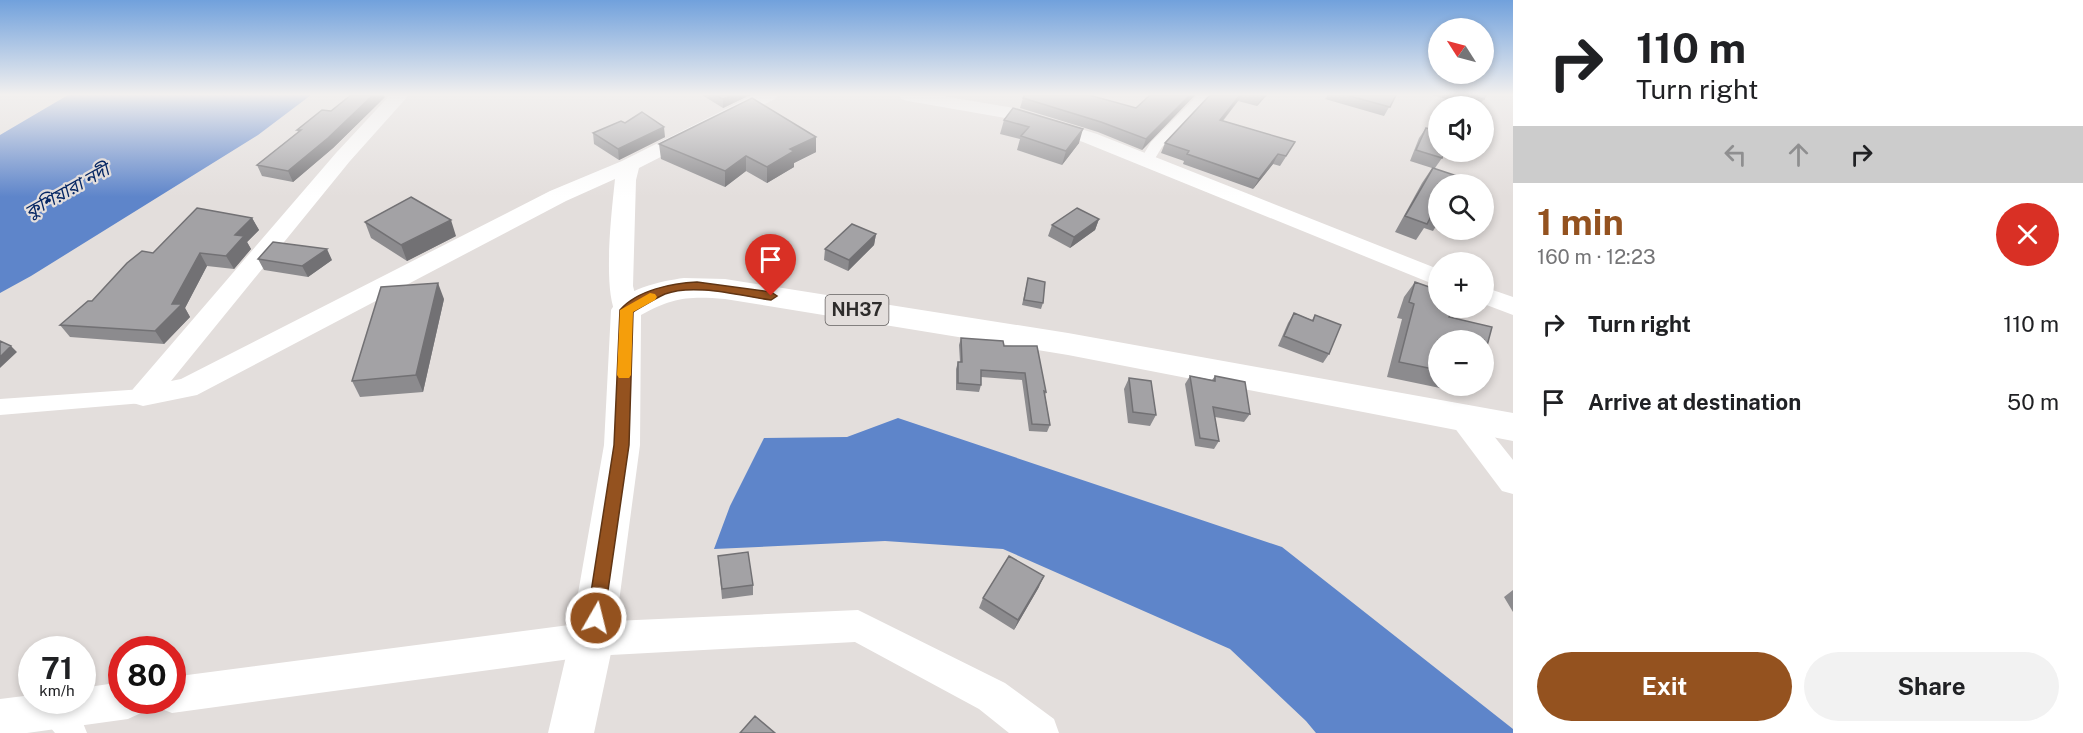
<!DOCTYPE html>
<meta charset="utf-8">
<style>
body{margin:0;font-family:"Public Sans","Noto Sans Bengali",sans-serif;background:#f2f2f2;color:#202124;height:100vh;display:flex;flex-direction:column;font-size:22px;white-space:nowrap}
*{box-sizing:border-box;margin:0}
p{font-size:20px;color:#757577}
.icon{flex:none;width:33px;height:33px;fill:none;stroke:currentColor;stroke-width:2;stroke-linecap:round;stroke-linejoin:round}
.map{position:relative;flex:1;overflow:hidden}
.details{display:flex;flex-direction:column;background:#fff;width:570px}
.details>*{flex:none}
.hud{background:#fff;color:#202124;overflow:hidden}
.needle{width:39px;rotate:306deg}
.buttons{position:absolute;left:1428px;top:18px;display:grid;gap:12px}
.buttons a{display:grid;place-items:center;width:66px;height:66px;border-radius:50%;background:#fff;box-shadow:0 3px 9px #0003;font-size:30px}
.speed{position:absolute;left:18px;top:636px;display:flex;gap:12px;font-size:30px;font-weight:700;text-align:center}
.speed>*{display:grid;place-content:center;width:78px;height:78px;border-radius:50%;background:#fff;box-shadow:0 3px 9px #0003;line-height:1}
.speed small{font-size:15px;font-weight:400}
.speed .limit{border:9px solid #d22;background:#fff;color:#111}
.pin{position:absolute;display:grid;place-items:center;width:51px;height:51px;color:#fff;margin:-62px -26px;border-radius:50% 50% 50% 0;rotate:-45deg;box-shadow:0 0 6px #0007}
.pin .icon{rotate:45deg}
.me{position:absolute;width:66px;margin:-33px;rotate:8deg;stroke-linejoin:round;filter:drop-shadow(0 0 4px #0008)}
.turn{display:flex;align-items:center;gap:21px;height:126px;padding:0 24px;font-size:27px}
.turn .icon{width:78px;height:78px;stroke-width:2.5}
.turn b{display:block;font-size:42px;line-height:51px}
.lanes{display:flex;align-items:center;height:57px;padding:0 24px;background:#0003;justify-content:center;gap:30px;direction:ltr}
.lanes .off{opacity:.35}
.round{display:grid;place-items:center;flex:none;width:63px;height:63px;border-radius:32px;background:#f2f2f2}
.overview{display:flex;align-items:center;justify-content:space-between;height:102px;padding:0 24px}
h1{font-size:36px;font-weight:700;line-height:45px;color:#94521f}
.button{display:flex;gap:12px;margin-top:auto;padding:12px 24px}
.button a{flex:1;height:69px;border-radius:36px;background:#94521f;color:#fff;font-size:24px;font-weight:700;line-height:69px;text-align:center}
.button a+a{background:#f2f2f2;color:#202124}
ul{padding:0;list-style:none}
li{display:flex;align-items:center;gap:18px;height:78px;padding:0 24px}
li div{flex:1}
li b{display:block;font-size:22px}
li em{font-style:normal}
main{display:flex;flex:1;min-height:0}
.map>svg:first-child{display:block}
</style>
<main>
<div class="map">
<svg width="1513" height="733" viewBox="0 0 1513 733">
<rect width="100%" height="100%" fill="#e3dedc"/>
<path fill="#5e85ca" d="M68,95H311L258,135L31,276L0,293V135Z
M898,418L1282,547L1513,729V733H1316L1306,721L1230,649L1003,549L885,541L714,549L730,506L764,438L847,437Z"/>
<g fill="none" stroke-linecap="round" stroke-linejoin="round">
<path fill="#fff" fill-rule="evenodd" d="M1198,95H1212L1162,147L1151,165H1141L1139,162L1151,142Z
M143,389L150,391L153,396L150,401L143,403L0,415V399Z
M44,700H64L83,723L87,733H55L44,720L40,710Z"/>
<path fill="#fff" fill-rule="evenodd" d="M390,95H409L350,161L171,381L181,379L550,191L622,161L754,95H777L775,99L639,168L636,180L633,286L639,310L635,316L626,318L617,316C602,292 612,209 615,179L566,201L197,395L143,406L133,403L129,396L133,389L336,153Z
M899,95H937L1014,108L1097,134L1438,269V286L1083,142L1011,119L908,101L901,99Z
M1484,287L1513,297V315L1484,304Z
M1464,408L1474,411L1513,460V494L1502,491L1454,427L1450,419L1454,411Z
M858,610L1005,683L1054,719L1059,733H1009L979,709L855,642L592,656L172,713L159,708L156,700H172V677L592,622Z
M122,682V700H146L141,713L128,719L27,733H0V699L32,695V700H82V688Z"/>
<path fill="#fff" fill-rule="evenodd" d="M684,278L725,279L1068,333L1513,413V441L1068,355L725,299C690,296 673,297 641,315L640,445L614,639L594,733H548L570,639L604,445L611,310C623,289 661,281 684,278Z"/>
</g>
<path fill="#8c8b8e" d="M702,95H750L723,108Z
M1150,95H1195L1142,150L1098,132L1020,108L1023,98L1136,108Z
M1210,95H1267L1257,106L1238,101L1223,121L1289,152L1280,166L1273,164L1253,189L1183,164L1184,161L1161,153L1165,143Z
M1328,95H1396L1384,116L1325,99Z
M1432,95H1486L1479,106H1472Z
M385,97L333,148L293,182L262,176L257,165L298,132L297,130L331,111Z
M1013,108L1079,143L1062,165L1017,150L1020,139L1000,134L1004,120Z
M625,123L665,137L619,160L594,144L593,133Z
M1426,128L1442,158L1435,168L1438,184V223L1433,231L1424,228L1416,240L1395,232L1422,183L1432,168L1410,161L1419,138Z
M659,144L816,152L794,163V167L767,183L746,171L725,187L661,159Z
M252,218L259,230L247,242L251,249L234,269L207,266L185,308L190,317L164,344L70,337L60,325L92,301L153,253Z
M1099,219L1095,230L1070,248L1048,236L1052,225Z
M365,222L456,236L407,261L371,238Z
M876,234L874,245L848,271L824,260L825,249Z
M258,259L332,260L308,277L264,270Z
M1028,278L1043,303L1041,309L1022,305Z
M1415,282L1449,317L1438,340V386H1470L1464,393L1387,377L1402,319L1397,318L1404,297Z
M444,299L423,392L360,397L352,381Z
M1294,313L1312,320L1315,315L1329,354L1323,363L1278,346L1288,323Z
M961,338L1004,346L1046,392L1045,395L1050,425L1047,432L1029,431L1022,380L981,377V385L979,392L956,390V369L958,362H960L959,345Z
M1190,376L1212,380L1215,376L1250,414L1244,422L1215,417L1219,441L1214,449L1195,446L1185,384Z
M1129,378L1156,415L1150,426L1128,423L1124,389Z
M718,556L753,585V595L722,599Z
M1039,587L1014,630L979,608L983,598Z
M1513,590V612L1504,597Z"/>
<path fill="#727174" d="M373,95H384L385,97L333,148L293,182L288,171Z
M733,95H750L723,108V99Z
M1190,95H1195L1142,150L1146,139Z
M1240,95H1241L1238,101L1215,130L1220,120Z
M1263,95H1267L1257,106L1262,97Z
M664,127L665,137L619,160L618,149Z
M1083,129L1079,143L1062,165L1066,151Z
M816,137V152L794,163V167L767,183V167L790,149Z
M1278,154L1273,164L1253,189L1259,179Z
M746,156V171L725,187V171Z
M252,218L259,230L247,242L251,249L234,269L226,256L235,235Z
M1099,219L1095,230L1070,248L1074,237Z
M451,220L456,236L407,261L401,245Z
M876,234L874,245L848,271L849,260Z
M327,249L332,260L308,277L302,266Z
M200,253L207,266L185,308L190,317L164,344L155,331L172,304Z
M438,283L444,299L423,392L416,375Z
M11,346L17,352L0,368V357Z
M1044,576L1039,587L1014,630L1018,620Z"/>
<path fill="#a3a2a5" stroke="#727174" stroke-width="1.5" d="M351,95H373L328,138L288,171L257,165L301,130H297L322,110L331,111Z
M715,95H733L723,99Z
M1025,95H1089L1136,108L1150,95H1190L1146,139L1101,122L1023,98Z
M1210,95H1240L1220,120L1295,142L1286,156L1278,154L1259,179L1187,154L1189,151L1165,143Z
M1346,95H1396L1390,107Z
M1470,95H1486L1484,99Z
M752,98L816,137L790,149L794,151L767,167L746,156L725,171L659,144Z
M1013,108L1083,129L1066,151L1021,136L1029,127L1004,120Z
M642,112L664,127L618,149L593,133L621,121L625,123Z
M1426,128L1438,131V152H1444L1442,158L1416,150Z
M1433,168L1463,178L1460,184H1438V213L1434,211L1427,224L1405,216Z
M411,197L451,220L401,245L365,222Z
M197,208L252,218L235,235L244,236L226,256L200,253L172,304H182L155,331L60,325L88,301H92L127,263L142,251L153,253Z
M1077,208L1099,219L1074,237L1052,225Z
M852,224L876,234L849,260L825,249Z
M273,242L327,249L302,266L258,259Z
M1028,278L1045,282L1043,303L1024,300Z
M1415,282L1438,290V308H1451L1449,317L1492,327L1484,357V340H1438V370L1399,362L1414,304L1409,302Z
M438,283L416,375L352,381L381,287Z
M1294,313L1313,321L1315,315L1341,325L1329,354L1284,336Z
M961,338L1003,341L1004,346H1037L1046,392L1044,391L1050,425L1032,424L1025,373L981,370V385L958,383V362H962Z
M0,341L11,346L0,357Z
M1190,376L1215,381V376L1245,382L1250,414L1213,407L1219,441L1200,438Z
M1129,378L1151,381L1156,415L1133,412Z
M748,552L753,585L722,589L718,556Z
M1009,556L1044,576L1018,620L983,598Z
M755,716L775,733H740Z"/>
<linearGradient id="sky" x2="0" y2="1"><stop stop-color="#71a1dc"/><stop offset="0.48" stop-color="#f2f0ef"/><stop offset="1" stop-color="#f2f0ef" stop-opacity="0"/></linearGradient>
<rect width="1513" height="197" fill="url(#sky)"/>
<path fill="#94521f" stroke="#603514" stroke-width="1.5" d="M697,282L771,292L777,296L771,300C741,296 694,283 665,294C654,299 643,306 633,312L629,445L604,618L602,624L596,626L589,624L587,618L614,445L620,310C637,290 673,283 697,282Z"/>
<path fill="#f59e0b" d="M650,293L655,294L657,297L655,300L633,312L631,375L629,378H619L617,375L620,310Z"/>
<g text-anchor="middle" stroke-width="4.5" stroke-linejoin="round" paint-order="stroke">
<g font-size="18" font-style="italic" fill="#052663" stroke="#e3dedc">
<text transform="translate(67 191) rotate(-29)" y="6">কুশিয়ারা নদী</text>
</g>
<rect fill="#e3dedc" stroke="#646160" stroke-width="1.5" x="825.5" y="295" width="63" height="30" rx="4.5"/>
<g font-size="18" font-weight="bold" fill="#2e2c2b">
<text x="857" y="316">NH37</text>
</g>
</g>
</svg>
<div class="buttons">
<a><svg class="needle" viewBox="-14 -14 28 28"><path d="M0-13l5 13h-10z" fill="#e53935"/><path d="M0 13l5-13h-10z" fill="#757577"/></svg></a>
<a><svg class="icon" aria-label="sound" viewBox="0 0 24 24"><path d="M4 9h4l5-4v14l-5-4H4zM17 9q2 3 0 6"/></svg></a>
<a><svg class="icon" aria-label="search" viewBox="0 0 24 24"><circle cx="10" cy="10" r="6"/><path d="M15 15l6 6"/></svg></a>
<a>+</a>
<a>−</a>
</div>
<div class="speed"><div>71<small>km/h</small></div><div class="limit">80</div></div>
<div class="pin" style="left:771px;top:296px;background:#d93025"><svg class="icon" aria-label="arrive" viewBox="0 0 24 24"><path d="M6 21V4h12l-3 4 3 4H6"/></svg></div>
<svg class="me" style="left:596px;top:618px" viewBox="-20 -20 40 40"><circle r="17" fill="#94521f" stroke="#fff" stroke-width="3"/><path d="M0-11L8 9 0 5-8 9z" fill="#fff"/></svg>
</div>
<section class="details">
<div class="hud">
<div class="turn"><svg class="icon" aria-label="right" viewBox="0 0 24 24"><path d="M7 20v-9h11M14 6l5 5-5 5"/></svg><div><b>110 m</b>Turn right</div></div>
<div class="lanes"><svg class="icon off" aria-label="left" viewBox="0 0 24 24"><path d="M17 20v-9H6M10 6l-5 5 5 5"/></svg><svg class="icon off" aria-label="ahead" viewBox="0 0 24 24"><path d="M12 20V5M6 11l6-6 6 6"/></svg><svg class="icon" aria-label="right" viewBox="0 0 24 24"><path d="M7 20v-9h11M14 6l5 5-5 5"/></svg></div>
</div>
<div class="overview"><div><h1>1 min</h1><p>160 m · 12:23</p></div><a class="round" style="background:#d93025;color:#fff"><svg class="icon" aria-label="close" viewBox="0 0 24 24"><path d="M6 6l12 12M18 6L6 18"/></svg></a></div>
<ul>
<li><svg class="icon" aria-label="right" viewBox="0 0 24 24"><path d="M7 20v-9h11M14 6l5 5-5 5"/></svg><div><b>Turn right</b></div><em>110 m</em></li>
<li><svg class="icon" aria-label="arrive" viewBox="0 0 24 24"><path d="M6 21V4h12l-3 4 3 4H6"/></svg><div><b>Arrive at destination</b></div><em>50 m</em></li>
</ul>
<div class="button"><a>Exit</a><a>Share</a></div>
</section>
</main>
